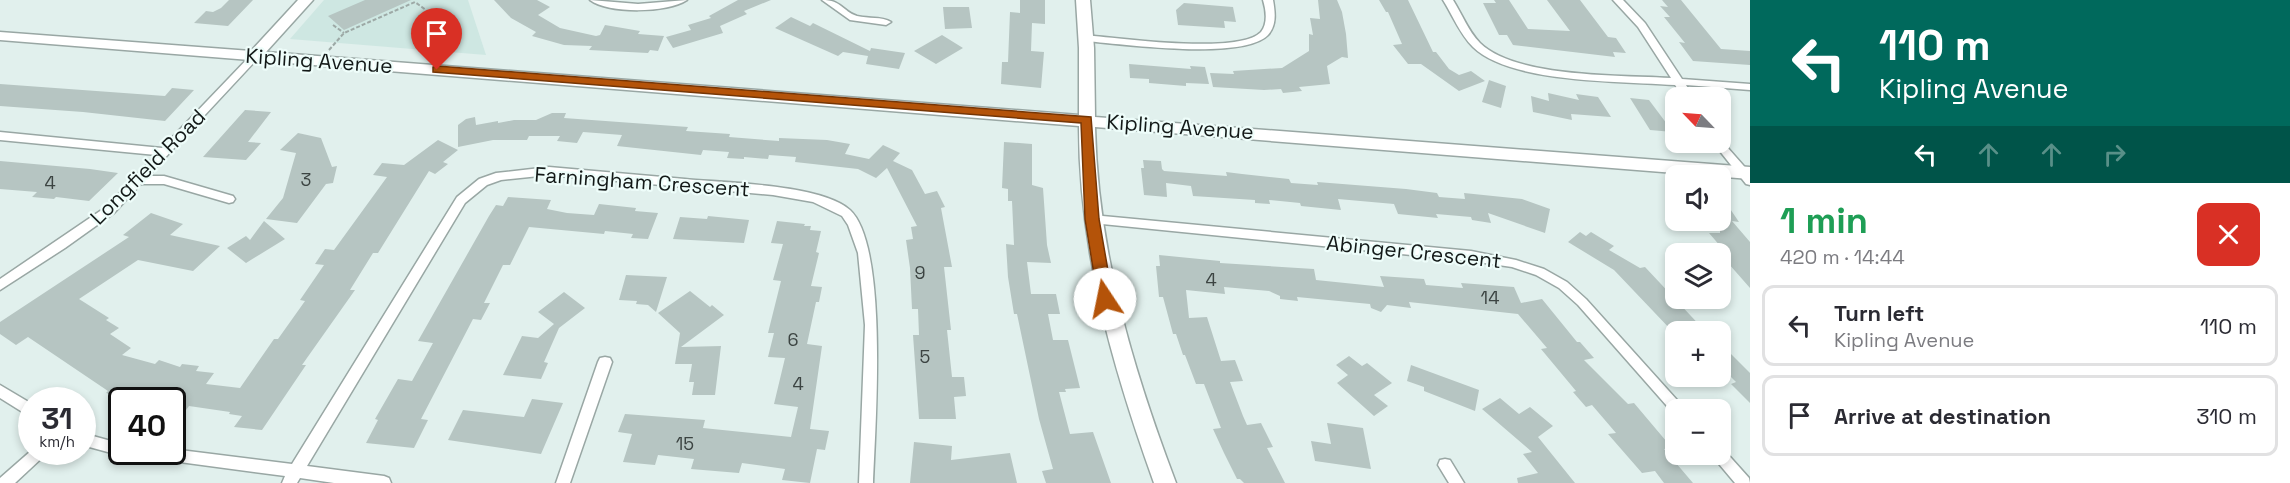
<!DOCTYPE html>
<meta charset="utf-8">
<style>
body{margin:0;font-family:"Space Grotesk",sans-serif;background:#f7f7f7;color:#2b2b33;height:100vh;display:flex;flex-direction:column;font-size:22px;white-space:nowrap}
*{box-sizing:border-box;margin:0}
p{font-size:20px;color:#7c7c81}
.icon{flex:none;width:33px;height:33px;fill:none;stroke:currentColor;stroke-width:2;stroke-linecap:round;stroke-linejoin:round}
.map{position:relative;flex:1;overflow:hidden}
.drawer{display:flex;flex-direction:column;background:#fff;width:540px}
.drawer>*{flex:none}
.guide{background:#00695c;color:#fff;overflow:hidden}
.needle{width:39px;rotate:295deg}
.buttons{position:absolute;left:1665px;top:87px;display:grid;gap:12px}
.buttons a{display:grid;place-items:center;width:66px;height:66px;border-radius:12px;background:#fff;box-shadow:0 3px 9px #0003;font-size:30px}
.speed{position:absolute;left:18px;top:387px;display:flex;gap:12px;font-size:30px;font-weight:700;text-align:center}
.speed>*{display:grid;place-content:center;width:78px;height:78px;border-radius:50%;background:#fff;box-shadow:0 3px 9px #0003;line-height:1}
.speed small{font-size:15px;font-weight:400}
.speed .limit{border:3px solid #111;border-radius:9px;background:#fff;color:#111}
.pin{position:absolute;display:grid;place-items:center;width:51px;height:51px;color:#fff;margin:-62px -26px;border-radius:50% 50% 50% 0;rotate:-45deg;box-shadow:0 0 6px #0007}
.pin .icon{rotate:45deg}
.me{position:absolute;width:66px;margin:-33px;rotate:349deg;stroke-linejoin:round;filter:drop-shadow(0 0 4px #0008)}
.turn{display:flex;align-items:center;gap:21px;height:126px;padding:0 30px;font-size:27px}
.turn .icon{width:78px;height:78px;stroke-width:2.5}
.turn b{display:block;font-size:42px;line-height:51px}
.lanes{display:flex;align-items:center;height:57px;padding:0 30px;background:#0003;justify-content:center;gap:30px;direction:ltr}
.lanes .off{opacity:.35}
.round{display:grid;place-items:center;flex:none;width:63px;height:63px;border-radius:12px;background:#f7f7f7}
.overview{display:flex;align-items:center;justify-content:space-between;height:102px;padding:0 30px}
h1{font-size:36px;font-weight:700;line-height:45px;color:#1e9e55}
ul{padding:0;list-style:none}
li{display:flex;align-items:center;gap:18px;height:81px;margin:0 12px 9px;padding:0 18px;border:3px solid #e1e1e2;border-radius:12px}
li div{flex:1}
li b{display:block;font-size:22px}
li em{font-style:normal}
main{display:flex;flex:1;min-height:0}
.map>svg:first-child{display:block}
</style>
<main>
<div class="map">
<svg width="1750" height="483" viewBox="0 0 1750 483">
<rect width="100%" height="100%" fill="#e1f0ed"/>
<path fill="#cee7e2" d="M324,0H468L486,55L290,39Z"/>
<path fill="#b6c5c2" d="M229,0H253L228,26L194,23L206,11L213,12L221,8Z
M365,0H411L344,30L328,16Z
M494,0H537L550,7L538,15L560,28L596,36L600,35L605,25L640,31L638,34L664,36L658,51L650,50L648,53L589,50L592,46L564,45L532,36L536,32L511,18Z
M738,0H771L744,11L747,14L720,26L723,33L673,48L666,37L691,30L688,25L711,18L709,16Z
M1020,0H1045V24L1032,23L1031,51L1044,52L1041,88L1001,84L1002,62H1008L1010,12L1020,13Z
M1318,0H1337L1342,12L1346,34L1348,58L1342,57L1327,66L1330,84L1299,87L1302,91L1283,93L1281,89L1264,90L1213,87L1210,73L1234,74L1233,71L1282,68L1309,51V34L1313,35L1310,18L1320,19Z
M1379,0H1408L1433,52H1436L1449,69L1459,75L1471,71L1485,81L1459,91L1421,64H1408L1393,45L1402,44L1388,12H1386Z
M1494,0H1509L1528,29L1570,31L1547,0H1580L1608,37L1616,38L1626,53L1613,52L1615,57L1513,45L1507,35H1499L1483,3H1496Z
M1662,0H1681L1721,49L1750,51V65L1693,61L1679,42L1685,43L1664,17H1670L1660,6L1668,7Z
M1184,3L1233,7L1236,22L1224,21L1225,28L1178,25L1176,10Z
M943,7H969L972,28L945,29Z
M791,17L810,26L813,23L870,51L871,48L905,53L899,69L866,64L868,56L843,52L838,56L775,28Z
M942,35L963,48L936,64L914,51Z
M1129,64L1191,69L1190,66L1205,67L1209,84L1186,83V86L1149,83V79L1130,78Z
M1489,80L1506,86L1501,108L1482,102Z
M0,84L165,96L172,88L194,90L165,121L83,112L0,106Z
M1548,93L1579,100L1576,94L1598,97L1611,117L1571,114L1572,120L1533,112L1531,96L1549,101Z
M1630,98L1649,100L1673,132L1650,130Z
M245,110L271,112L248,142L261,143L246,160L203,157Z
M552,113H566L564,118L688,127L686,131L730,134L729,137L779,141V138L827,140L850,144L845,154L869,159L883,145L900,153L893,161L912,170L925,194L937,191L945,207L941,208L952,267H944L951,330H947L952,377H964L966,396L954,397L956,419H919L913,335H919L918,309H912L910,268L906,240L913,239L911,227L917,226L887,168L876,178L858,169L795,162L796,157L769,155L768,159L744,157V159L727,158L729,152L703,150L701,155L617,146L622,135L583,132L577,143L557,141L560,136H529L527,140H493L458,147V125L466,119L475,117L476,125L498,121V123L514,120H536Z
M298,133L321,138L332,167L337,166L333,183L326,184L297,223L266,219L283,198L296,153L280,150Z
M438,140L458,150L443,162L448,164L435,174L429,171L378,253H373L350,290H355L302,365H306L262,430L234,427L242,416L229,414L230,412L189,406L186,410L172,409V400H132L106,393L108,391L28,337L16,345L0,334V322L129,237L123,235L151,213L183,224L170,235L220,246L193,271L138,260L79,299L109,318L106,320L119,328L110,334L131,348L122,355L155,364L159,360L180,367L182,364L199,366L196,371L214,373L206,384L240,388L274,339H278L305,301L300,300L324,265L315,264L325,249L334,250L387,177L373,175L382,163L404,165Z
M1004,142L1032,144V185L1043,188L1047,245L1051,263L1027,262L1031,294H1056L1060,314H1048L1053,340H1068L1080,388L1065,389L1066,392H1059L1070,434L1093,432L1111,483H1046L1042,471L1053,469L1039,419L1017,314H1014L1008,277L1006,244L1014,245L1012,201H1008V189L1002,188Z
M1143,160L1161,161L1162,169L1164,171L1227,176L1226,172L1242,174L1289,179L1291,183L1318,185L1317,182L1406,189L1437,193L1439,197L1465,199L1464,193L1522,199L1550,209L1545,233L1488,213L1491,223L1472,220L1471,217L1436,214L1438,218L1398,214L1394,204L1338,199L1341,210L1301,206L1300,203L1269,200L1270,204L1255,203V200L1193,196L1191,186L1166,183L1167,197L1144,195L1141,168H1144Z
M0,161L90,169L118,173L89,201L56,197L54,199L32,197L37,192L0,189Z
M1720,194L1739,222L1732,221L1750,242V288L1721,255L1727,254L1709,233H1720Z
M508,197L551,200L547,209L567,213L594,215L599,204L636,208L635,211L658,213L648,239L631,238L633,234L605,231L604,234L529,227L510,265H503L484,303H490L481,320L473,319L421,419L428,420L414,448L366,443L378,420L375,419L398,379L412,381L433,343L418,341L489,216L496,205L503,206Z
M708,216L749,220L744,243L673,239L680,217L707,219Z
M264,221L285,239L246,263L227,248L246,236L250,240Z
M777,221L805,224L804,226H811L810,230L821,231L816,252L819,253L811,286L822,287L819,302H816L807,344L822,346L810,429L829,431L825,450L817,449L810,483L782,480L785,469L742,463L739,473L691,469L694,459L658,455L655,465L623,462L632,434L618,432L625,414L705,420L703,428L791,437L798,407L774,404L785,358L768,357L774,333H768L781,281L773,280L783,244L771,243Z
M1580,232L1586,236L1591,232L1614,246L1609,250L1640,268L1645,267L1706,332H1673L1614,270L1568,242Z
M1159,255L1220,261V263L1314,269L1316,280L1384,287L1380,276L1424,279L1426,285L1463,288L1461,283L1514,287L1521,303L1542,299L1577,342H1580L1594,358L1584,360L1628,404L1634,403L1672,448L1664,449L1693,483H1664L1655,471L1642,473L1608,434L1616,433L1592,405L1586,407L1573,392L1576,391L1541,349L1547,348L1518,314L1409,302L1411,308L1387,305L1381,312L1371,308L1370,304L1297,297L1298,301L1280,299V296L1269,291L1224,287L1225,294L1186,290L1189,318L1207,317L1221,361L1235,360L1243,381L1230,382L1243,416L1247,425L1261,423L1273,447L1267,448L1285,483H1244L1240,479H1237L1224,453L1213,429L1221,428L1204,384H1196L1185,355H1183L1176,334H1173L1163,297H1159L1156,266H1160Z
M626,275L667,277L656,312L648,305L636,304L637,301L619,300Z
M690,291L710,307L712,305L724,315L681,347L721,346L715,395H692L694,382H689L692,364H675L680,333L658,313Z
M564,292L585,308L559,328L544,362L548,363L541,379L503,375L522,336L538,338L554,324L538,312Z
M1720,343L1750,373V403L1731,384L1736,382L1720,366Z
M1349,356L1362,366L1367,363L1392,383L1374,395L1388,406L1374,416L1337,383L1348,375L1336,365Z
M1411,365L1479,390L1475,411L1424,391V387L1407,381Z
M1500,398L1519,414L1530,407L1553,426L1538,437L1575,483H1518L1517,478L1538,473L1523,454L1532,452L1482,409Z
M532,399L563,403L541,454L448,440L463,410L524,417Z
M1327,423L1363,428L1371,469L1315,461L1311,441L1331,444Z
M914,442L952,446L951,460L1010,453L1017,483H910Z"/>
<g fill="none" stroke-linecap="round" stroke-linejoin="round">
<defs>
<path id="street" d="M590,0L638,4L687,0C668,13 609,14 590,0Z
M822,0C842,0 842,11 857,16C868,19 882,16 891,22L886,25L850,20Z
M1263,0H1273C1275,12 1277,25 1268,35C1243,61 1122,44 1085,41L1080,38L1085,35C1118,38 1239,55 1261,32C1268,23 1266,10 1263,0Z
M1443,0H1453C1462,14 1468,31 1480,43C1516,78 1621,75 1671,78L1638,27L1613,0H1623L1645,23L1682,79L1750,84V90L1686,85L1694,98H1684L1675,85C1623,81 1511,84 1473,47C1460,34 1453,16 1443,0Z
M255,53L260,56L258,58L148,176H164L233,196L235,199L233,202L229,203L164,184H141L114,213L65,248L0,290V279L106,207L156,155L0,140V132L162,148L252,54Z
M1720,139L1750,173V185L1746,184L1715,145L1714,142H1720Z
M549,167C594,171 640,175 685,179C725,183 821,184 850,210C889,246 875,428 873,483H859L865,325L858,253L848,225L842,216L813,202L773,195L549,175L501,180L487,185L465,203L307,466L384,476L389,478L391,483H334L300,478L297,483H282L285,476L172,461L137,460L82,445V433L122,444V452H172V449L292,464L457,197L479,179L496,173Z
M1092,215L1471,251L1516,260L1544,269L1567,282L1586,299L1686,410H1676V415L1674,414L1578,305L1559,288L1536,275L1512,267L1471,261L1092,223L1086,219Z
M605,357L610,358L612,362L570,483H556L598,362L600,358Z
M0,385L32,404V418L0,398Z
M1720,448L1724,450L1749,478L1750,483H1735L1714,458L1712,454H1720Z
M32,450V452H46L44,456L15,483H0V478Z
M1445,459L1450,460L1464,483H1449L1438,465L1440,460Z"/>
<path id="secondary" d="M298,0H313L266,52L1079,115V48L1076,0H1090L1094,48L1095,117L1750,167V179L1095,127C1098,252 1132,367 1176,483H1154C1112,366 1079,251 1079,126L0,40V32L251,51Z"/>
</defs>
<use href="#street" stroke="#99a7a4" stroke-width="3"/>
<use href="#secondary" stroke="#99a7a4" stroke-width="3"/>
<path stroke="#9da9a6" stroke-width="2" stroke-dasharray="4 2" stroke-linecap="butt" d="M333,25L344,33
M329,50L344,33L415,2L426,10"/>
<use href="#street" fill="#fff" fill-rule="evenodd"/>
<use href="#secondary" fill="#fff" fill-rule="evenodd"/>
</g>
<path fill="#b45309" stroke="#753606" stroke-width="1.5" d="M437,66L1091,117L1099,219L1113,299L1110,303H1100L1098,299L1085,219L1081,123L433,72V67Z"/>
<g text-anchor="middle" stroke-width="4.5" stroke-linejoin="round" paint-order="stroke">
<g font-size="18" fill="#3c4442">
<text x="306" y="186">3</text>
<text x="50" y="189">4</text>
<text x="920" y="279">9</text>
<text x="1211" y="286">4</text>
<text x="1490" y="304">14</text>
<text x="793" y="346">6</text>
<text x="925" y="363">5</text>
<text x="798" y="390">4</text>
<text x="685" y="450">15</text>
</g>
<g font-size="21" fill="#131918" stroke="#eefdfa">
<text transform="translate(319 61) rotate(4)" y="7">Kipling Avenue</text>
<text transform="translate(1180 127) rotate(4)" y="7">Kipling Avenue</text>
<text transform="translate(148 167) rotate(-45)" y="7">Longfield Road</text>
<text transform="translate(642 182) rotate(4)" y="7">Farningham Crescent</text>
<text transform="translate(1414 252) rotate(6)" y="7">Abinger Crescent</text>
</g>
</g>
</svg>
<div class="buttons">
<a><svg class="needle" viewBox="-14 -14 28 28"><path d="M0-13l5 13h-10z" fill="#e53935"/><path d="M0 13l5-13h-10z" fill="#7c7c81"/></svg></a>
<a><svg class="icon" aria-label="sound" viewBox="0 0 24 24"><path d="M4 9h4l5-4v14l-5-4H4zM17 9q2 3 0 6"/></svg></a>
<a><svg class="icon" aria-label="layers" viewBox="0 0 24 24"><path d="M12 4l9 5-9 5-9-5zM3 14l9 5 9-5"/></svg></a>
<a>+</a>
<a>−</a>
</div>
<div class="speed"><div>31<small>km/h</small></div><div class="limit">40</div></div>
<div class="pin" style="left:437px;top:70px;background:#d93025"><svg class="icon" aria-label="arrive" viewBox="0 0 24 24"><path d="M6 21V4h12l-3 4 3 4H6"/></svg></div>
<svg class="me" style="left:1105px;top:299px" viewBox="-20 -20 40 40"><circle r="19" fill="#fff"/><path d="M0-13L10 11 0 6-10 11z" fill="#b45309"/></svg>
</div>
<section class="drawer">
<div class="guide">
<div class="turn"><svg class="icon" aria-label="left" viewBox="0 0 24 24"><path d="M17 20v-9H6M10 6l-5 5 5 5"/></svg><div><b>110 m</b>Kipling Avenue</div></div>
<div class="lanes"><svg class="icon" aria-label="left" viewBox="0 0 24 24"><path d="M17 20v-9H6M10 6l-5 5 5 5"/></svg><svg class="icon off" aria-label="ahead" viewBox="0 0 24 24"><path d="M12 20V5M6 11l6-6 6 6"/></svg><svg class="icon off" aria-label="ahead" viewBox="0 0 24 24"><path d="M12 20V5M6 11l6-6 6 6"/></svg><svg class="icon off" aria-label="right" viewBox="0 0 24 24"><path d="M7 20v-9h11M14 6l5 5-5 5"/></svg></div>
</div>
<div class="overview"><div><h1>1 min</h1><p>420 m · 14:44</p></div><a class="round" style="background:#d93025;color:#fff"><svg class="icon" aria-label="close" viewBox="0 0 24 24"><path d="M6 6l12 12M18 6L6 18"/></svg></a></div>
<ul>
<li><svg class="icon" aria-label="left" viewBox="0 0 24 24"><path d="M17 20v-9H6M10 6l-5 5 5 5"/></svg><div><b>Turn left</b><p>Kipling Avenue</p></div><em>110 m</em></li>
<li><svg class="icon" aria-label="arrive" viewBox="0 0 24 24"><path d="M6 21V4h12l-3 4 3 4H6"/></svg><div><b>Arrive at destination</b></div><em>310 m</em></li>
</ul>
</section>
</main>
